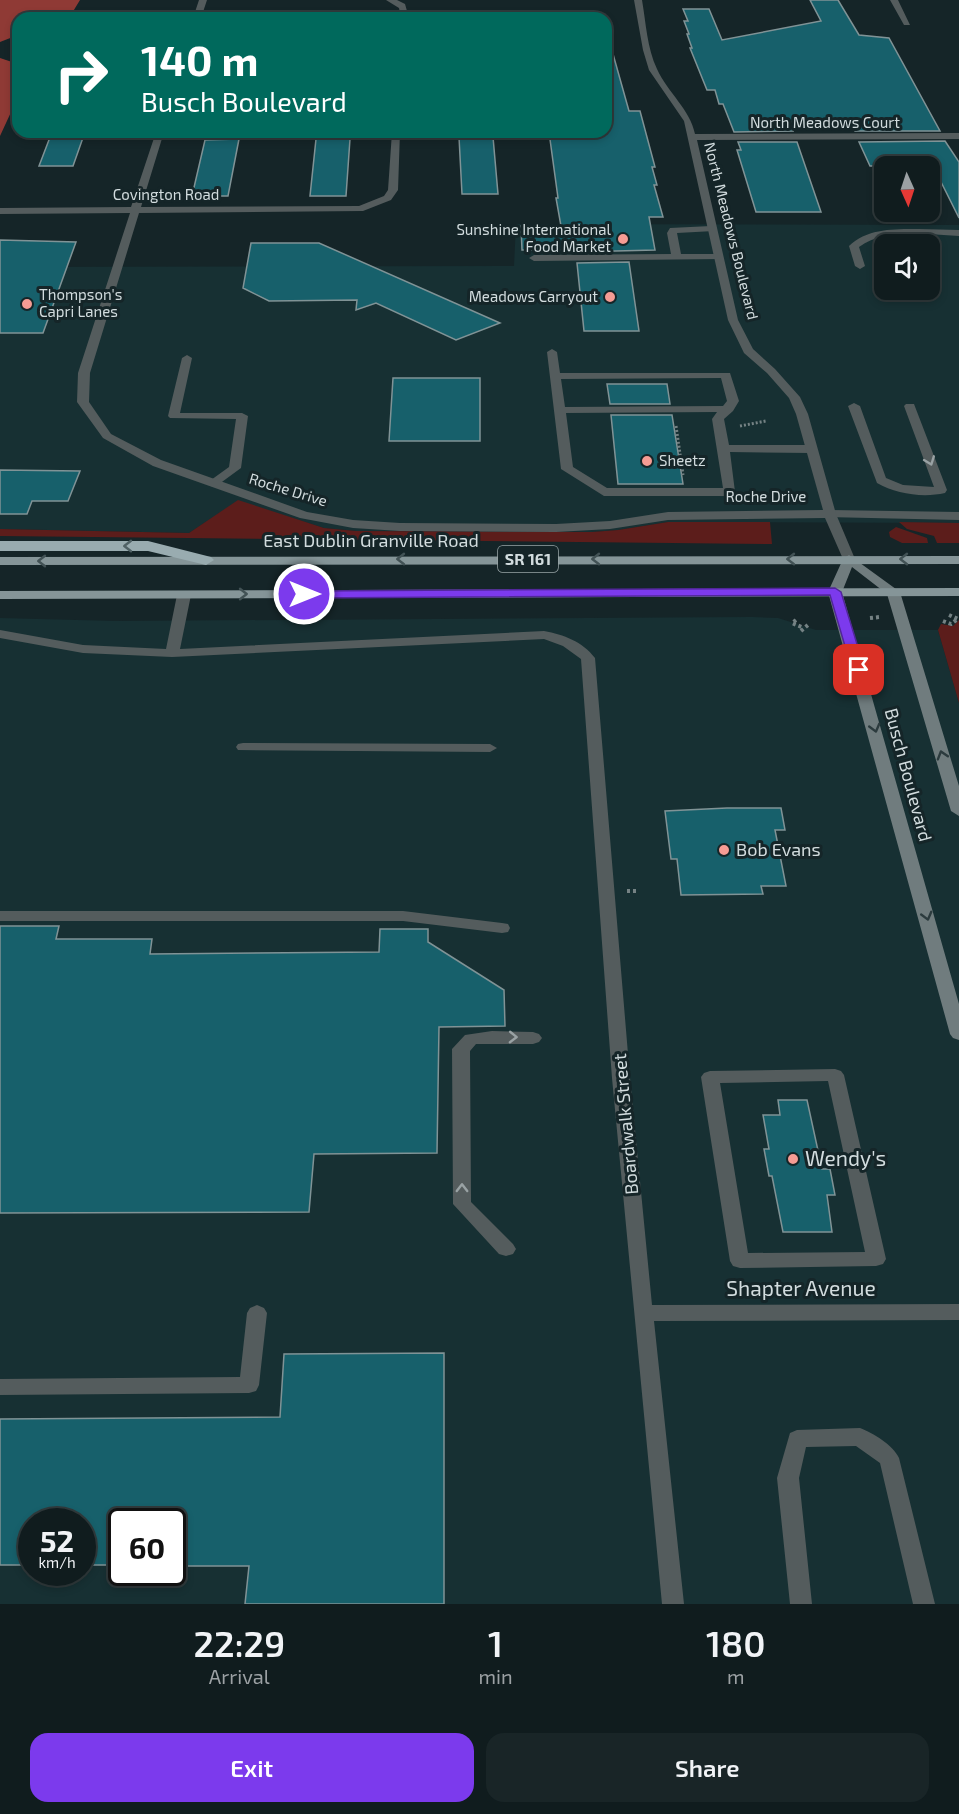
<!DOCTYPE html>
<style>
body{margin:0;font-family:"Exo 2",sans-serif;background:#192527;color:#f1f3f6;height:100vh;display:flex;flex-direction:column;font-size:22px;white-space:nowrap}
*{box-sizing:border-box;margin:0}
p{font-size:20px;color:#9ca1a4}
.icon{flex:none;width:33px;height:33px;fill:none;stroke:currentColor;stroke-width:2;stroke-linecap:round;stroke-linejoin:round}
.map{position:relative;height:1604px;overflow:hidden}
.details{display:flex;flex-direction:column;background:#101c1e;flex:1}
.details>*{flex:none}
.top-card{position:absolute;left:12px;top:12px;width:600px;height:126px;border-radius:18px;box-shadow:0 3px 9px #0003,0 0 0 2px #303a3c;background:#00695c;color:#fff;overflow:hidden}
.needle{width:39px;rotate:177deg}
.controls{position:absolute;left:874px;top:156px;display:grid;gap:12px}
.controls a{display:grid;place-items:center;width:66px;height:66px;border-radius:12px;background:#101c1e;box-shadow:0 3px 9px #0003,0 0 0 2px #303a3c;font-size:30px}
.speed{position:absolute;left:18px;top:1508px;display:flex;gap:12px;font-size:30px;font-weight:700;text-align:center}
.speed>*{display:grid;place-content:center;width:78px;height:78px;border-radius:50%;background:#101c1e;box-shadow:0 3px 9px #0003,0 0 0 2px #303a3c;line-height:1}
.speed small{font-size:15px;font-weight:400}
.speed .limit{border:3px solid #111;border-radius:9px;background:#fff;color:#111}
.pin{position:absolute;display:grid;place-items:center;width:51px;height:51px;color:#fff;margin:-26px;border-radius:12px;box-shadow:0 3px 9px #0006}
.me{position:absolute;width:66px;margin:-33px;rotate:90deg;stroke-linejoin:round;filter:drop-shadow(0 0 4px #0008)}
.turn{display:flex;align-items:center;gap:21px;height:126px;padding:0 30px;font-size:27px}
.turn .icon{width:78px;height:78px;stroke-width:2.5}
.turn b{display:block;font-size:42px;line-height:51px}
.eta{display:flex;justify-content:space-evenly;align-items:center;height:102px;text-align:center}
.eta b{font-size:36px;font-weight:600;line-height:42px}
.action{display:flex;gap:12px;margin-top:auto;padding:12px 30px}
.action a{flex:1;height:69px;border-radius:18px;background:#7c3aed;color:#fff;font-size:24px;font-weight:600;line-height:69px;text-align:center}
.action a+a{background:#192527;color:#f1f3f6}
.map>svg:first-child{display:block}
</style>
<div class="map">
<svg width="959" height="1604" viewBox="0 0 959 1604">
<rect width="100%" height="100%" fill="#152528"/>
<path fill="#173033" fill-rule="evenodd" d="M516,224L959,225V523L668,522L618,530L592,532L356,531L324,528L238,501L189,533L0,529V267L514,266ZM885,244H930V290H885Z
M752,617L778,618L816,630H938L959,703V1604H0V618L115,621ZM32,1521H82V1572H32ZM122,1521H172V1572H122Z"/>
<path fill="#5c1d1b" d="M238,500L324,528L356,531L592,532L618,530L668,522H770L772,544L0,536V529L189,533Z
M899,522L959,523V543H937L934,536L907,529Z
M896,527L927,538L928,543H902L890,537L889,532Z
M959,620V703L938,630L941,624L953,626Z"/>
<path fill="#8f3a35" d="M0,0H80L69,18H18V35L0,42Z
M0,58L18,64V97L0,136Z"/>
<path fill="#17606b" stroke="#809396" stroke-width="1.5" d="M810,0H838L859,35L889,38L940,131H855L850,122H790L793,131L734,132L723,104H719L715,90H707L690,48H692L687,34H689L684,21H688L683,9H709L722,40L821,21Z
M613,54L629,111H640L655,167H652L657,185H654L663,217H649L655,250L576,252V250H522L521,226H561L556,198H558L549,132H606V55Z
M52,132H85L73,166H39Z
M459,137H493L498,194H462Z
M239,139L228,196H192L205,140Z
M316,139H350L346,196H310Z
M945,141L959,162V218L933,166H870L859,142Z
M738,142H797L821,212H756L737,150H741Z
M0,240L76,242L43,333H0Z
M251,243H319L500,323L456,340L376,303L356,310L357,300L269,301L243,288Z
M629,262L639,331H584L577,263Z
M393,378H480V441H389Z
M607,384H667L670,404H610Z
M611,415H672L683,484H618Z
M0,470L80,471L68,501H32L27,514H0Z
M727,808H781L785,830H775L786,886H761L763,894L681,895L677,859H671L665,811Z
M0,926H59L56,939H152L150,954L379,952L380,929H428V942L504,990L505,1026L439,1027L437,1153L314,1154L309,1212L0,1213Z
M778,1100H807L822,1169H830L835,1195H827L832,1232H783L772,1176H769L764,1149H769L763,1115H780Z
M444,1353V1604H245L249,1566H172V1521H122V1565H82V1521H32V1565H0V1419L280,1417L284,1354Z"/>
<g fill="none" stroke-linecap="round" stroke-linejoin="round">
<path stroke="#758284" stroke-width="3" stroke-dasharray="2 2" stroke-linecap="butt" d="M676,426L683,475
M740,426L766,421"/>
<path stroke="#758284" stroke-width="4" stroke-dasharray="3 3" stroke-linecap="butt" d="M870,618L880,617
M796,620L792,623L804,628
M943,621L951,624L958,619L949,615
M801,631L808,625
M627,891H638"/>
<path fill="#545c5d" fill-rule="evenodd" d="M711,226L714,227V231L677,233L681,254H718L723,257L722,259L534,261L529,258L534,255L671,254L667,233L670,228Z
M919,229L959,230V236C927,235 887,227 859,247L865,266L860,269L855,266L849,246C867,228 896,229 919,229Z
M552,349L557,352L560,373H730L739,401L733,411L724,419L729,445H811L817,449L811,453L730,452L735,492L729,496H604L561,469L547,352ZM721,378L727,401L723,406L565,407L561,379ZM717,412L712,419L723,488H607L573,467L566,413Z
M187,355L192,358L180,413H242L248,416L241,468L215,487L211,486V480L229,467L236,419L170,418L168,416L182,358Z
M854,403L860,406L886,478L903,485L934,487L904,406L906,404H914L947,490L945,493C923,498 896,494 877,483L848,406Z
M830,510L959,512V520L826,517L824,514Z
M243,743L490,744L497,748L490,752L238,750L236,747L238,744Z
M0,911H403L502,923L508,924L510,928L508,932L502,933L403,921H0Z
M492,1031L533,1032L539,1034L542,1038L539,1042L533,1044H476L470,1051L471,1202L513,1244L516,1249L513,1254L506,1256L499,1254L453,1204L452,1049L465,1035Z
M835,1069L841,1071L844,1075L886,1259L883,1264L876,1266L740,1268L733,1266L730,1261L701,1077L704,1073L710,1071ZM828,1081L865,1252L748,1253L720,1083Z
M257,1305L264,1308L267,1313L259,1385L256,1391L249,1393L0,1395V1379L240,1377L247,1313L250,1308Z
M860,1428C873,1433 893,1445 899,1458L935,1604H913L880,1463L856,1446L806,1447L799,1478L812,1604H790L777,1478L790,1433L797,1430Z"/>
<path fill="#545c5d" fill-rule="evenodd" d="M199,0H207L201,18H193Z
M386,0H397L405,4L409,18H401L399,8Z
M634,0H642C646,23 647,48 657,69C668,93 690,109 695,134L959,133V139L697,140L738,320L753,349L775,369L800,397L808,414L836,514L855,559L854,562H844L843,559L825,518L668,520L610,529L556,532L400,531L353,528L300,518L153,466L103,438L77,402L78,373L130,213L0,214V208L131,207L156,132H164L141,207L359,206L384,196L388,190L392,132H400L398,190L391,200L363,211L139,213L90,373L89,402L111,434L161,460L307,512L353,520L400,523L556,524L610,521L668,512L823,510L796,414L789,398L767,373L744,353L728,320L684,121L649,70L643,50Z
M890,0H898L910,25H904Z
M184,591L191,595L180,649L544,631C564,635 582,641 595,658L630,1078L652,1305L959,1304V1320L654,1321L684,1604H662L612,1078L581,659L563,646L544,639L172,657L83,653L0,638V630L83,645L166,649L177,595Z"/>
<path fill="#707c7e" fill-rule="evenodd" d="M849,555L900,592L959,786V816L951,811L887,594L852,567L842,592L959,1004V1040L953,1038L950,1034L828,592L843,559Z"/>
<path fill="#859598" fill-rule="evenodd" d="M959,556V564L0,565V557Z
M959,588V596L0,599V591Z"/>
<path fill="#99acb0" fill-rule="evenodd" d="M0,541H148L211,557L214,560L206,565L148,551H0Z"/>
</g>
<defs><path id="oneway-chevron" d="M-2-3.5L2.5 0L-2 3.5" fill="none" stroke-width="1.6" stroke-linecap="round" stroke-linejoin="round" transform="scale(1.5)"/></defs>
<g stroke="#99a2a4">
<use href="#oneway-chevron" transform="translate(930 461) rotate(69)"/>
<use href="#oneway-chevron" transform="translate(513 1037) rotate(1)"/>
<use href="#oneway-chevron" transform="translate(462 1188) rotate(-90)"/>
</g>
<use stroke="#506265" href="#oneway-chevron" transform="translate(128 546) rotate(180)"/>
<g stroke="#425255">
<use href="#oneway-chevron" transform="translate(401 559) rotate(180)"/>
<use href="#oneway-chevron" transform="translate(596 559) rotate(180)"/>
<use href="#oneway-chevron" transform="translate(791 559) rotate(-180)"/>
<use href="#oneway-chevron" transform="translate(904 559) rotate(-180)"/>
<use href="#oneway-chevron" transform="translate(42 561) rotate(180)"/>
<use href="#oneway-chevron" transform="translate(243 594)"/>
</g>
<g stroke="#2c3b3e">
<use href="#oneway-chevron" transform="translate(875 728) rotate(75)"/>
<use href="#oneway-chevron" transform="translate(942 755) rotate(-107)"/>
<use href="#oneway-chevron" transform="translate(927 916) rotate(75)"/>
</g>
<path fill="#7c3aed" stroke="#51269a" stroke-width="1.5" d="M835,588L841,592L865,670L863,673H854L852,670L830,595L304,598L298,594L304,591Z"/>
<g fill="#f59c94" stroke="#152528" stroke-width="2">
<circle cx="623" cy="239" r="6"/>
<circle cx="610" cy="297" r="6"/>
<circle cx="27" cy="304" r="6"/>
<circle cx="647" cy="461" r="6"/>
<circle cx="724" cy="850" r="6"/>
<circle cx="793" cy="1159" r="6"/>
</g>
<g text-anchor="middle" stroke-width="6" stroke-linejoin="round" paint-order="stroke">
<g font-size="15" fill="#d2dcde" stroke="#152528">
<text x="825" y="128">North Meadows Court</text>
<text x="166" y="200">Covington Road</text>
<text transform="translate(731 231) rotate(76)" y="5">North Meadows Boulevard</text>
<text transform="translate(288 490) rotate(17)" y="5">Roche Drive</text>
<text x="766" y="502">Roche Drive</text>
</g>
<g font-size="15" fill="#d2dcde" stroke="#152528" text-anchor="end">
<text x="611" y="235">Sunshine International<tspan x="611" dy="17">Food Market</tspan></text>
<text x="39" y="300" text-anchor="start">Thompson's<tspan x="39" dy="17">Capri Lanes</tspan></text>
<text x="598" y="302">Meadows Carryout</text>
<text x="659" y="466" text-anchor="start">Sheetz</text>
</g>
<rect fill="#152528" stroke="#99a5a7" stroke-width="1.5" x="498" y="546" width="60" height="26" rx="4.5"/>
<g font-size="16" font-weight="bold" fill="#d2dcde">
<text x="528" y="565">SR 161</text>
</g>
<g font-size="18" fill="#d2dcde" stroke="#152528">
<text x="371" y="547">East Dublin Granville Road</text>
<text transform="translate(908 775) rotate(75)" y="6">Busch Boulevard</text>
<text transform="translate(626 1124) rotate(-95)" y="6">Boardwalk Street</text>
</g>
<g font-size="18" fill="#d2dcde" stroke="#152528" text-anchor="start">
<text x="736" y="856">Bob Evans</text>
</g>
<g font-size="21" fill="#d2dcde" stroke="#152528" text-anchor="start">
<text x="805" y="1166">Wendy's</text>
</g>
<g font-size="21" fill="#d2dcde" stroke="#152528">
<text x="801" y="1296">Shapter Avenue</text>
</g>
</g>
</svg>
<div class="controls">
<a><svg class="needle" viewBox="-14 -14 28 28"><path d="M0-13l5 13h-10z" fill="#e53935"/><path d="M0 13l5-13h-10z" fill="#9ca1a4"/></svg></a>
<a><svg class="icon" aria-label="sound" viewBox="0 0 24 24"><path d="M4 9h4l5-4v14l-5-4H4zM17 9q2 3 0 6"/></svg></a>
</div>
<div class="speed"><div>52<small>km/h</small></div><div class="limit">60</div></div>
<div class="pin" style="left:859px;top:670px;background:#d93025"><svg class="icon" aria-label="arrive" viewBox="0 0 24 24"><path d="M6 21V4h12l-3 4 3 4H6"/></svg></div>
<svg class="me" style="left:304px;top:594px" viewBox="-20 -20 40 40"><circle r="17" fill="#7c3aed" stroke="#fff" stroke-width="3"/><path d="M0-11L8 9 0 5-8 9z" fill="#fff"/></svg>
<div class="top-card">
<div class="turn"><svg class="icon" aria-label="right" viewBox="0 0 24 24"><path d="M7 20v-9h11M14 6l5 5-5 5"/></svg><div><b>140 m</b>Busch Boulevard</div></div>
</div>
</div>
<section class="details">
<div class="eta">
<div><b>22:29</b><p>Arrival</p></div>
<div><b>1</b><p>min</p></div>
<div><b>180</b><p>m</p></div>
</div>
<div class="action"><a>Exit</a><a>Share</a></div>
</section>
